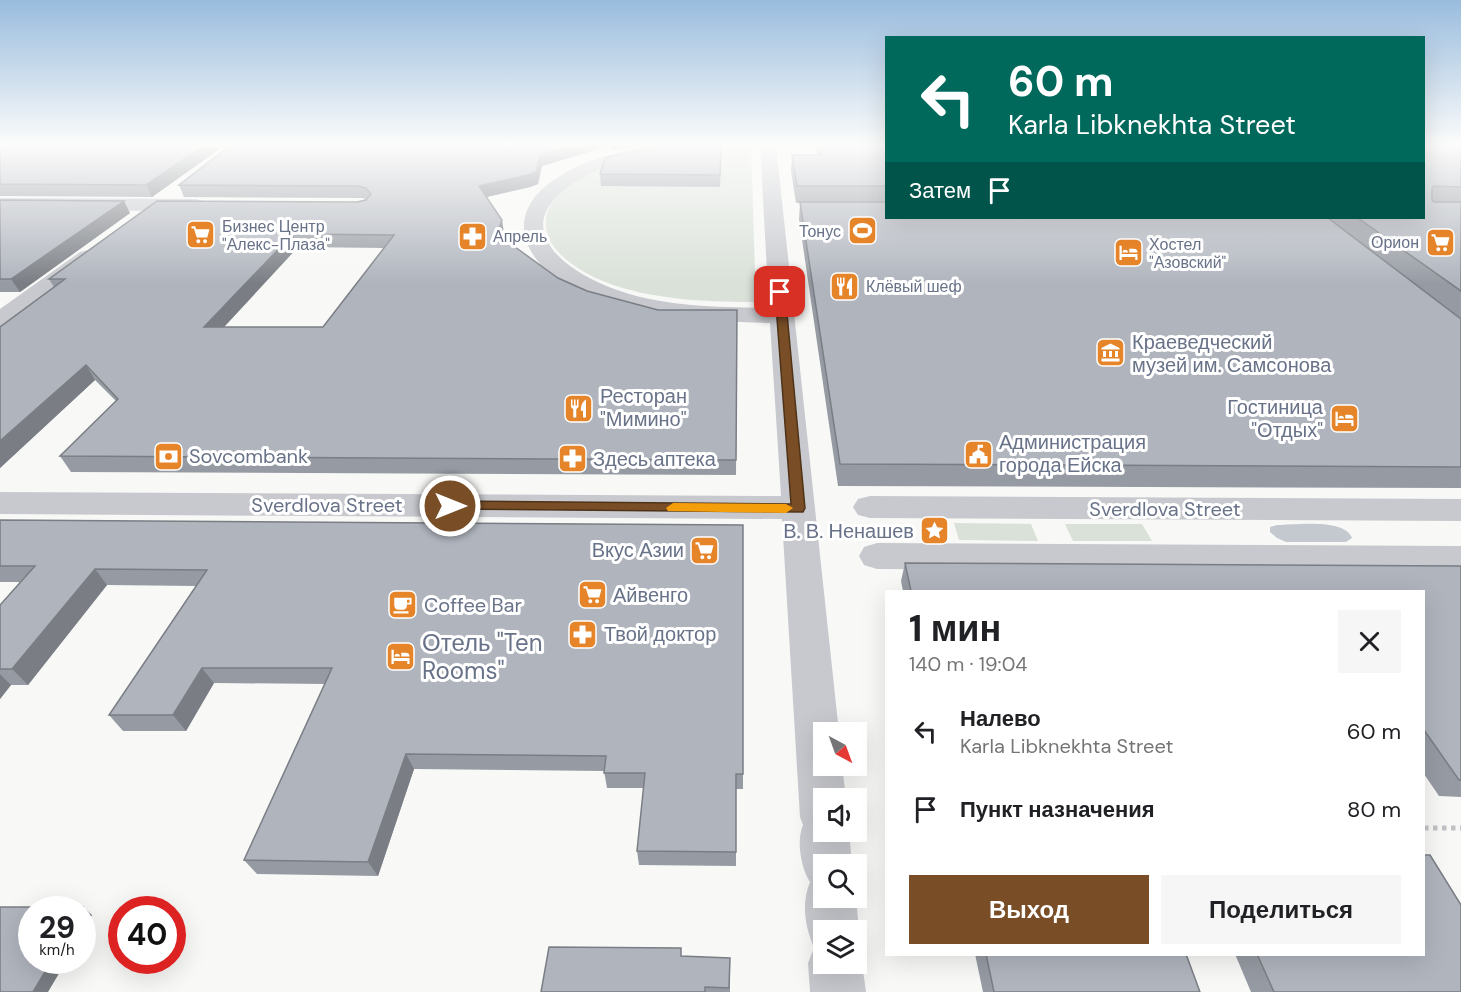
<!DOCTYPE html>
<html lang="ru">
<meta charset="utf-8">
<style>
body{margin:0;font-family:"DM Sans",sans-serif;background:#f6f6f6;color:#202124;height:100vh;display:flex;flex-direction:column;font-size:22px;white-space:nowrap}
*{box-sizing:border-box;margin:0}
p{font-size:20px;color:#757577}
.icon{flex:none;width:33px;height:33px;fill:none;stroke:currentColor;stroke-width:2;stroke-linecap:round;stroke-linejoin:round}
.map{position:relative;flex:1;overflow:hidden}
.panel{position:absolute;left:885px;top:590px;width:540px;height:366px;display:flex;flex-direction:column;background:#fff;border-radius:0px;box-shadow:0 6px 24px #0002}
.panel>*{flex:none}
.banner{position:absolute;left:885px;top:36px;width:540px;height:183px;border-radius:0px;box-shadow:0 6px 24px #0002;background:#00695c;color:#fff;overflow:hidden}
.needle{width:39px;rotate:139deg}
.fabs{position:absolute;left:813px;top:722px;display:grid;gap:12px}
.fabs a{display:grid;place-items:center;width:54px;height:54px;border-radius:0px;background:#fff;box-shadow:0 6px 24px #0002;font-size:30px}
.speed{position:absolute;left:18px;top:896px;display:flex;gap:12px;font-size:30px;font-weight:700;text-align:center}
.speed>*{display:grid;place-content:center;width:78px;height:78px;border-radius:50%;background:#fff;box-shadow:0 6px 24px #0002;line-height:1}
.speed small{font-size:15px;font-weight:400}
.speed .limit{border:9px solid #d22;background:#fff;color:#111}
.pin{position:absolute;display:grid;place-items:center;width:51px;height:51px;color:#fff;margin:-26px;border-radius:12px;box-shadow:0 3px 9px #0006}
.me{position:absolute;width:66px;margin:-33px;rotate:90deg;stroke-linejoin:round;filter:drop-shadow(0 0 4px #0008)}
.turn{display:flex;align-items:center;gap:21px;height:126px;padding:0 24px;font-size:27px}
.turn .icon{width:78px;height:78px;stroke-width:2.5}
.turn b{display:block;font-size:42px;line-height:51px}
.then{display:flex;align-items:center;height:57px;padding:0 24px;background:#0003;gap:12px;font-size:22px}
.round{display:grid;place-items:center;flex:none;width:63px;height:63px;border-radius:0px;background:#f6f6f6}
.overview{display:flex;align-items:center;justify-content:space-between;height:102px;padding:0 24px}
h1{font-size:36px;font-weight:800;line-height:45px}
.button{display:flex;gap:12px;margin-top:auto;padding:12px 24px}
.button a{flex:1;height:69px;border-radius:0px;background:#794e27;color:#fff;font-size:24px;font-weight:800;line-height:69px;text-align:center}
.button a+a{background:#f6f6f6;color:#202124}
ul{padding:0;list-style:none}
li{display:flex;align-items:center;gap:18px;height:78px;padding:0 24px}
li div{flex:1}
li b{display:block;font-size:22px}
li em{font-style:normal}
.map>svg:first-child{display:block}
</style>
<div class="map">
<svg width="1461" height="992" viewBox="0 0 1461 992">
<rect width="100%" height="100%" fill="#f8f9f7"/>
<path fill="#d9e1d8" d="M713,146H751L756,302C695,302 608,299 561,255C551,245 544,233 546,218C550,193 580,177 602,168C613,164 626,163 637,161C663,156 688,151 713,146Z
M954,523L1031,524L1038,541L959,540Z
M1065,524H1142L1152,541H1073Z"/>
<path fill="#c4c9d0" d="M1277,525C1296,525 1344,518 1352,538L1346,542H1286L1277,538L1270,532V527Z"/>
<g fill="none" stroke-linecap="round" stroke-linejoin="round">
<path stroke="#c1c2c5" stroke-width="5" stroke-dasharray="4.5 4.5" stroke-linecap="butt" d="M1424,828H1461"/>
<path fill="#c7c9ce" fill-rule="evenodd" d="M650,145H687L685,149C654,156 622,159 592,173C503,216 550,267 620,291C667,307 720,307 769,308L760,145H776L839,732H824V765H842L846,798H824V831H849L852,864H824V897H856L859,930L856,937V930H824V963H856V949L862,963L866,992H810L808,963L814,948C805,926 801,904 810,882C801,868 796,841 803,825L800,817L782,519L0,514V492L781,496L770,323C706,321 642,318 582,293C526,269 496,214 560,176C586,159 619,151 650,145Z
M0,198L196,199L203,201L206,205L203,209L196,211L0,210Z
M88,250L96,252L99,257L96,262L9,326L0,328V309L80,252Z
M870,496L1461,499V521L870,518L858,515L853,507L858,499Z
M877,543L1461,546V572L877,569L864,565L859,556L864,547Z"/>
</g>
<path fill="#969ba3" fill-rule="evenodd" d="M0,145H225L152,197L0,196Z
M231,145H641L612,151V145L542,166L538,184L530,187L487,197L504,233L502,238L558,278L587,291L658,310H737L736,475L71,472L60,456L116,401L95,380L0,468V327L54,287L49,279L366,199L362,198L184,197L179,185ZM298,247L384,248L323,327H224Z
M722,145L720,187L601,186L600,174Z
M815,145H886V218H1424V145H1461V488L838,486L799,219L800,203H796L791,171L792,155H817Z
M0,200L130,213L20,292H0Z
M0,520L743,525V789H736V866L639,865L637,851L644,788H607L604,771L414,769L378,876L257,874L244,860L325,684L214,683L186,731H123L109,715L196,586L107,585L28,685H11L0,699V605L20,582H0Z
M905,563L1461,566V797L1439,796L1424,774V591H903L901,581Z
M975,954H1186L1200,992H983Z
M1235,954H1424L1461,992H1251Z
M730,958V992H541Z"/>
<path fill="#7a7e84" d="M204,145H225L152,197L146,185Z
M574,145H641L612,151V145L542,166L538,184L530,187L482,198L479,186L540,155Z
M124,201L130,213L20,292L11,279Z
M502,220L504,233L499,247L497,234Z
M293,234L298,247L211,341L204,327Z
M86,365L95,380L0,468V441Z
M95,569L107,585L28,685L12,669Z
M202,668L214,683L186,731L173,715Z
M0,674L11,685L0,699Z
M406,754L414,769L378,876L368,862Z
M83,907L92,915L82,932V909Z
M52,960H67L48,992H33Z"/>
<path fill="#afb4bd" stroke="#7a7e84" stroke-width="1.5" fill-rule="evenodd" d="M0,145H204L146,185L0,184Z
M231,145H574L540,155L536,172L528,175L479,186L502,220L497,234L558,278L587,291L658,310H737L736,460L60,456L118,399L86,365L0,441V327L65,279H49L157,201L358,202L366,200L371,194L366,188L358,186L179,185ZM293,234L394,235L323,327H204Z
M664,145H721L720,175L600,174L605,158Z
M819,145H886V186H797L792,155H821Z
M1424,145H1461V187L1434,186L1432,188V200L1434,202H1461V291L1358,218H1424Z
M0,200L124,201L11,279H0Z
M800,202H886V218H1328L1461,319V467L840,464Z
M0,520L743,525V774H736V852L637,851L645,773H604L606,756L406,754L368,862L244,860L332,668H202L173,715H109L207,570L95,569L12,669H0V605L35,566H0Z
M905,563L1461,566V780H1459L1424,730V591H911Z
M1424,855H1430L1461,905V992H1274L1257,954H1424Z
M0,907H83L82,909H32V960H52L33,992H0Z
M549,947L681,948V956L730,958L729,988L705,987V992H541Z
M986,954H1186L1200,992H994Z"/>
<linearGradient id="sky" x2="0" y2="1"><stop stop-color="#99bcde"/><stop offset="0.51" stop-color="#fcfcfb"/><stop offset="1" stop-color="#fcfcfb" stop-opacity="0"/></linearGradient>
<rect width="1461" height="284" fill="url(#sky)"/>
<path fill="#794e27" stroke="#4f3319" stroke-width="1.5" d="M780,289L785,292L805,508L803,512L445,509L443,506L450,501L791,504L775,292Z"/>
<path fill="#f59e0b" d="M673,503L786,504L793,508L786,513L668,511L666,508Z"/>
<defs>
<symbol id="stadium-square" viewBox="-11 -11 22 22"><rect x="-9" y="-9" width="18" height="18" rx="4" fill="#e6842a" stroke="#fff"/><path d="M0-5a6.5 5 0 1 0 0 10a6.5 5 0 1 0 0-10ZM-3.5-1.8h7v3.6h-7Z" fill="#fff"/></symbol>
<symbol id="supermarket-square" viewBox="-11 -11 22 22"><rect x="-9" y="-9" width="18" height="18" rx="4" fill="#e6842a" stroke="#fff"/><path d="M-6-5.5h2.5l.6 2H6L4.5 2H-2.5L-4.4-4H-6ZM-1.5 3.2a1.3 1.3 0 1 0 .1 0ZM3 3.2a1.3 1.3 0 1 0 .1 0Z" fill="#fff"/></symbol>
<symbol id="pharmacy-square" viewBox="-11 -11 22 22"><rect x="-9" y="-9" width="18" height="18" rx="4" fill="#e6842a" stroke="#fff"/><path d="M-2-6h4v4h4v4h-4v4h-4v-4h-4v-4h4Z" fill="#fff"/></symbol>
<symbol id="hotel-square" viewBox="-11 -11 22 22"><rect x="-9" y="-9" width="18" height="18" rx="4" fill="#e6842a" stroke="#fff"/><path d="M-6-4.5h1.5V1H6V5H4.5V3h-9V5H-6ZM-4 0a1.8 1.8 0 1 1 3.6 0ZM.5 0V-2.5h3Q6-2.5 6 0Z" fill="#fff"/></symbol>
<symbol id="restaurant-square" viewBox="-11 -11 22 22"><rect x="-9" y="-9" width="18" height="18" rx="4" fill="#e6842a" stroke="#fff"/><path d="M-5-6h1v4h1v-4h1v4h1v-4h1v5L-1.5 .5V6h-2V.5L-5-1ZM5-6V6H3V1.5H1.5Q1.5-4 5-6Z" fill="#fff"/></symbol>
<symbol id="museum-square" viewBox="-11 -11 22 22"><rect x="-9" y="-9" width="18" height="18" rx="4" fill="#e6842a" stroke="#fff"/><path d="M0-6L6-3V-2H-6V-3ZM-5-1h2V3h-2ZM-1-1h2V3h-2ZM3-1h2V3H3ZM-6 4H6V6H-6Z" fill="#fff"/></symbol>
<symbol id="civic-square" viewBox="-11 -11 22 22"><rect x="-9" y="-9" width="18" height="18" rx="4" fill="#e6842a" stroke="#fff"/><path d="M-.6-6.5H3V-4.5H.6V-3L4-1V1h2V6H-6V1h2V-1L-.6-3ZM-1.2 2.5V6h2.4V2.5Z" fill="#fff"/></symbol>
<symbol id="bank-square" viewBox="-11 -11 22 22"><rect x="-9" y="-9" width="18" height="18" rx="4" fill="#e6842a" stroke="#fff"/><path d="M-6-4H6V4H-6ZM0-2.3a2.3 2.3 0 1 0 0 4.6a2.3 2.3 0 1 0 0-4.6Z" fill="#fff"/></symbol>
<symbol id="sight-square" viewBox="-11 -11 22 22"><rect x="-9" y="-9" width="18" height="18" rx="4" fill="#e6842a" stroke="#fff"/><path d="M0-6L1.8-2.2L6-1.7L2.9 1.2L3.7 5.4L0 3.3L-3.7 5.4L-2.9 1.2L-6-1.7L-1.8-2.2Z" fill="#fff"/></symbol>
<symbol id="cafe-square" viewBox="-11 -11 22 22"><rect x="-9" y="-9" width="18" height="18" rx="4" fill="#e6842a" stroke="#fff"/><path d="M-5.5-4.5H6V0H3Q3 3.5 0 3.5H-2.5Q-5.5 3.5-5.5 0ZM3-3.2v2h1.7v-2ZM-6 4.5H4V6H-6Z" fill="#fff"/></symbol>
</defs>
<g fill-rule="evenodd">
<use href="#stadium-square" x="846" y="214" width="33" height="33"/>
<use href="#supermarket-square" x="184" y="218" width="33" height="33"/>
<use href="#pharmacy-square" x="456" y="220" width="33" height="33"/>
<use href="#supermarket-square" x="1424" y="226" width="33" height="33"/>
<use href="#hotel-square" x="1112" y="236" width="33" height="33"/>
<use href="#restaurant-square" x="828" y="270" width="33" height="33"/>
<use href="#museum-square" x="1094" y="336" width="33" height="33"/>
<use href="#restaurant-square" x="562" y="392" width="33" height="33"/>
<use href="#hotel-square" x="1328" y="402" width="33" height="33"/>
<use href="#civic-square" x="962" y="438" width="33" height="33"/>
<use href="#bank-square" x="152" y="440" width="33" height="33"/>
<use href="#pharmacy-square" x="556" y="442" width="33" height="33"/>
<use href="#sight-square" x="918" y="514" width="33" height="33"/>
<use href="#supermarket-square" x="688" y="534" width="33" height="33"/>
<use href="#supermarket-square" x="576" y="578" width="33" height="33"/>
<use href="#cafe-square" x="386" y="588" width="33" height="33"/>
<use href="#pharmacy-square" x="566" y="618" width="33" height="33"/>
<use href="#hotel-square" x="384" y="640" width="33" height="33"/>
</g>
<g text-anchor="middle" stroke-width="6" stroke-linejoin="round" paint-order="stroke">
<g font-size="16" fill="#687288" stroke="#fff" text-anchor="start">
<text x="222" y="232">Бизнес Центр<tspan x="222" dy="18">"Алекс-Плаза"</tspan></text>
<text x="841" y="237" text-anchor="end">Тонус</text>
<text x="493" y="242">Апрель</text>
<text x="1419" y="248" text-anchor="end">Орион</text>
<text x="1149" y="250">Хостел<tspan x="1149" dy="18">"Азовский"</tspan></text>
<text x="866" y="292">Клёвый шеф</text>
</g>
<g font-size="20" fill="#687288" stroke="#fff" text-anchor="start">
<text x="1132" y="349">Краеведческий<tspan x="1132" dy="23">музей им. Самсонова</tspan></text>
<text x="600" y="403">Ресторан<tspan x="600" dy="23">"Мимино"</tspan></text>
<text x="1323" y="414" text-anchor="end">Гостиница<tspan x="1323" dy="23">"Отдых"</tspan></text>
<text x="999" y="449">Администрация<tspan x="999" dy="23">города Ейска</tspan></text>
<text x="189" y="463">Sovcombank</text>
<text x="593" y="466">Здесь аптека</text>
<text x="914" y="538" text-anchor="end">В. В. Ненашев</text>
<text x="684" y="557" text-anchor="end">Вкус Азии</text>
<text x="613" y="602">Айвенго</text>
<text x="424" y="612">Coffee Bar</text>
<text x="604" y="641">Твой доктор</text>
</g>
<g font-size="20" fill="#687288" stroke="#fff">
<text x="327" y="512">Sverdlova Street</text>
<text x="1165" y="516">Sverdlova Street</text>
</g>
<g font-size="24" fill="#687288" stroke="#fff" text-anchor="start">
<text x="422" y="651">Отель "Ten<tspan x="422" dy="28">Rooms"</tspan></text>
</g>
</g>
</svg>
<div class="fabs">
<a><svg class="needle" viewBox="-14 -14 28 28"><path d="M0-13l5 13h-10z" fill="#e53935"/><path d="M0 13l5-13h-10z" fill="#757577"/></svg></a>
<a><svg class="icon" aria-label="sound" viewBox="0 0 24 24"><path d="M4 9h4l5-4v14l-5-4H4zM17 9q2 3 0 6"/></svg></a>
<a><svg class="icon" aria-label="search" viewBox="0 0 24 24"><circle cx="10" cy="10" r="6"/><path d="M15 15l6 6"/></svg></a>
<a><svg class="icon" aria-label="layers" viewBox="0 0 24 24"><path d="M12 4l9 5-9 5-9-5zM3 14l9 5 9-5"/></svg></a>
</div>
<div class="speed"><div>29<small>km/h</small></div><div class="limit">40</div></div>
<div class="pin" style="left:780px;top:292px;background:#d93025"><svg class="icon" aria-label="arrive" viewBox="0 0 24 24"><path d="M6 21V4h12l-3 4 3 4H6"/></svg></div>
<svg class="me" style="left:450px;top:506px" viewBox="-20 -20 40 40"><circle r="17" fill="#794e27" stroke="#fff" stroke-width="3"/><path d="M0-11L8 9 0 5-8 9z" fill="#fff"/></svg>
<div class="banner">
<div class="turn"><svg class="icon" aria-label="left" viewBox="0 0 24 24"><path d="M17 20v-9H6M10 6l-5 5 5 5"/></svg><div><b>60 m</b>Karla Libknekhta Street</div></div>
<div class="then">Затем<svg class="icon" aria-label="arrive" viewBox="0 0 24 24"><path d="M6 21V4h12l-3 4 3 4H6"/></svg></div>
</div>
<section class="panel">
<div class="overview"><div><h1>1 мин</h1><p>140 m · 19:04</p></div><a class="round"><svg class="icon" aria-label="close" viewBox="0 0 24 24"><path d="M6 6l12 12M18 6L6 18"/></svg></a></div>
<ul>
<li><svg class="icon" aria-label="left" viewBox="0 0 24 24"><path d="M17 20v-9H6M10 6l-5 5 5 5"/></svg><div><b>Налево</b><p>Karla Libknekhta Street</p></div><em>60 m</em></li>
<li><svg class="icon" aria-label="arrive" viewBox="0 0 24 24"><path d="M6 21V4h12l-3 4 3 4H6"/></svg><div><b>Пункт назначения</b></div><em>80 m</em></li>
</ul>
<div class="button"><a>Выход</a><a>Поделиться</a></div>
</section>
</div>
